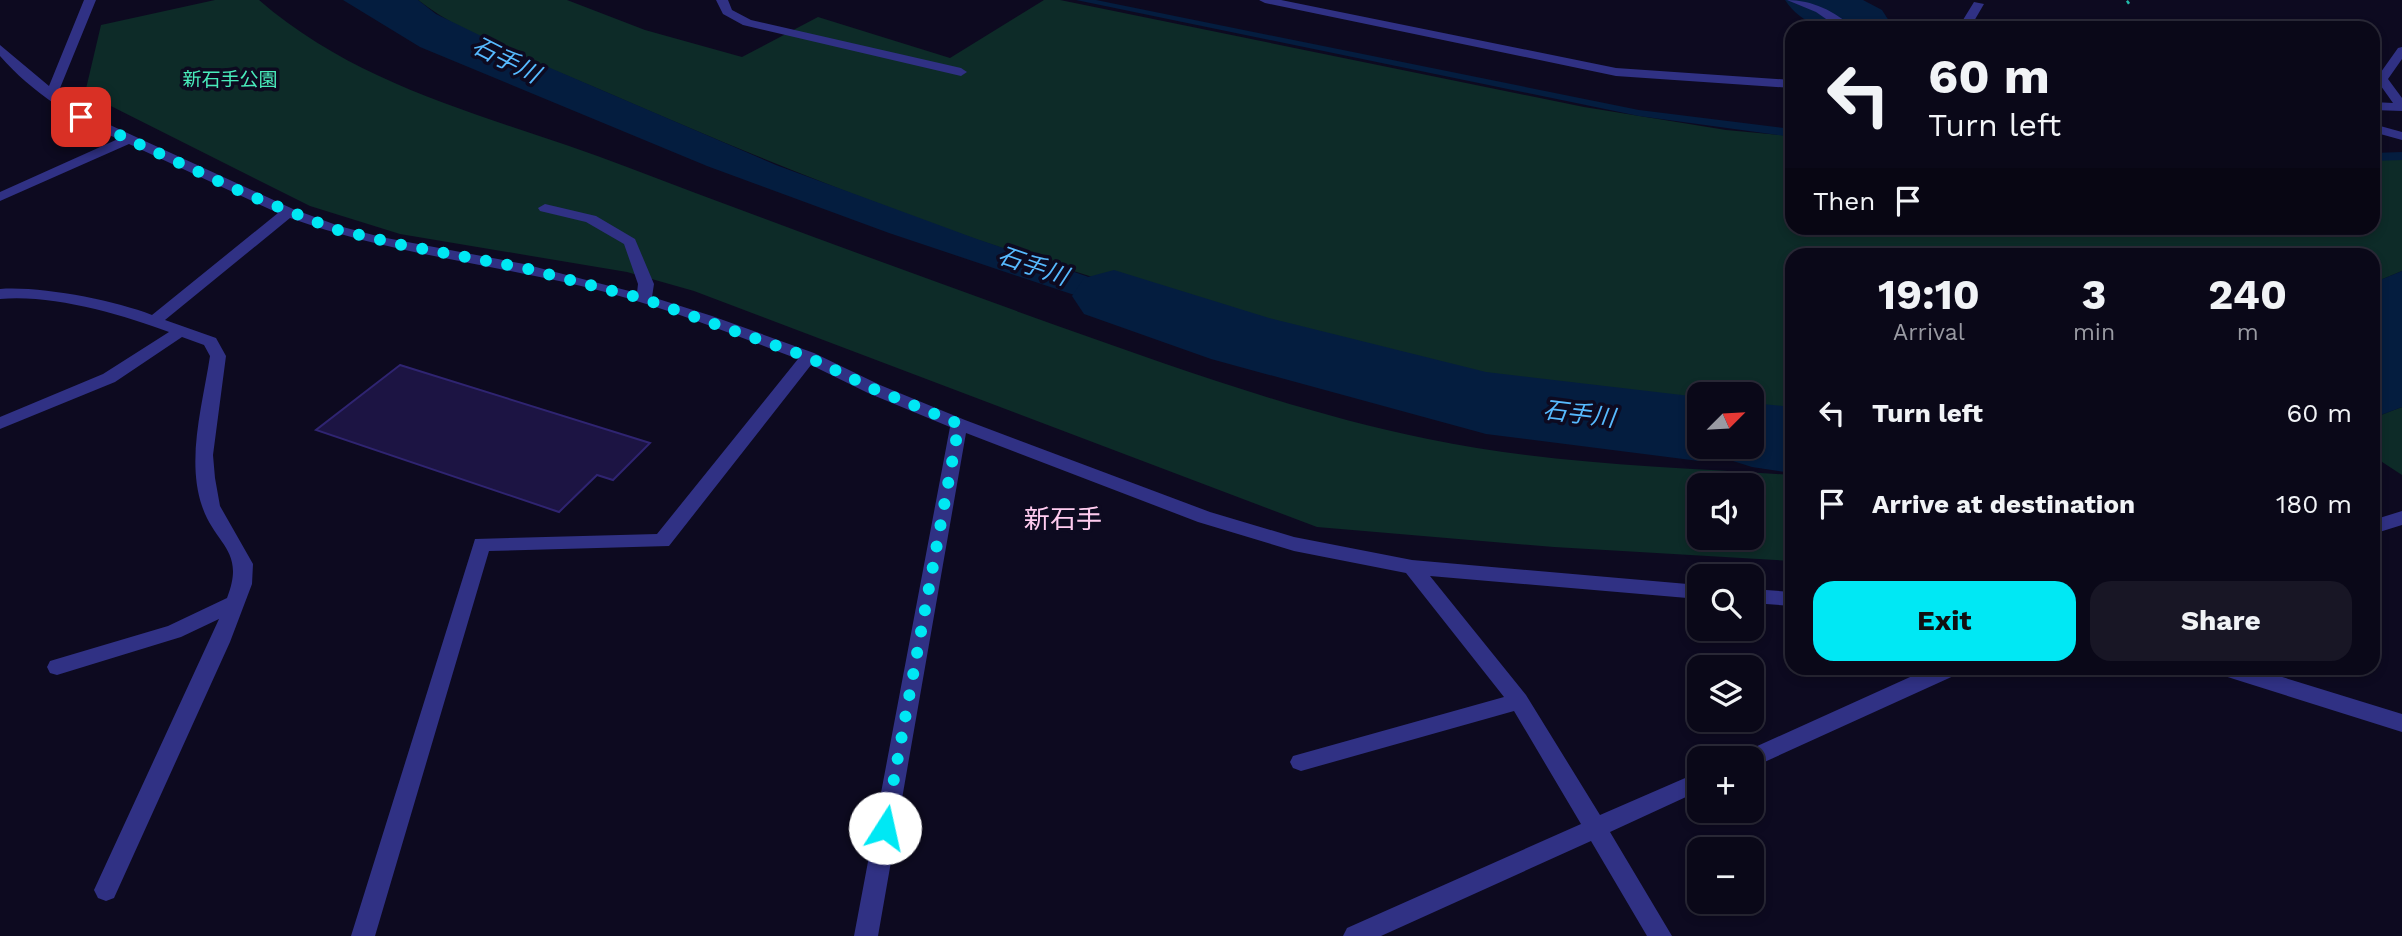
<!DOCTYPE html>
<meta charset="utf-8">
<style>
body{margin:0;font-family:"Work Sans","Noto Sans JP",sans-serif;background:#181625;color:#f1f3f6;height:100vh;display:flex;flex-direction:column;font-size:26px;white-space:nowrap}
*{box-sizing:border-box;margin:0}
p{font-size:23px;color:#999aa2}
.icon{flex:none;width:38px;height:38px;fill:none;stroke:currentColor;stroke-width:2;stroke-linecap:round;stroke-linejoin:round}
.map{position:relative;flex:1;overflow:hidden}
.sheet{position:absolute;left:1785px;top:248px;width:595px;height:427px;display:flex;flex-direction:column;background:#0a0818;border-radius:21px;box-shadow:0 4px 10px #0003,0 0 0 2px #2a2937}
.sheet>*{flex:none}
.top-card{position:absolute;left:1785px;top:21px;width:595px;height:214px;border-radius:21px;box-shadow:0 4px 10px #0003,0 0 0 2px #2a2937;background:#0a0818;color:#f1f3f6;overflow:hidden}
.needle{width:46px;rotate:66deg}
.buttons{position:absolute;left:1687px;top:382px;display:grid;gap:14px}
.buttons a{display:grid;place-items:center;width:77px;height:77px;border-radius:14px;background:#0a0818;box-shadow:0 4px 10px #0003,0 0 0 2px #2a2937;font-size:35px}
.pin{position:absolute;display:grid;place-items:center;width:60px;height:60px;color:#fff;margin:-30px;border-radius:14px;box-shadow:0 4px 10px #0006}
.me{position:absolute;width:77px;margin:-38px;rotate:10deg;stroke-linejoin:round;filter:drop-shadow(0 0 5px #0008)}
.turn{display:flex;align-items:center;gap:24px;height:147px;padding:0 28px;font-size:32px}
.turn .icon{width:91px;height:91px;stroke-width:2.5}
.turn b{display:block;font-size:49px;line-height:60px}
.then{display:flex;align-items:center;height:66px;padding:0 28px;background:#0003;gap:14px;font-size:26px}
.eta{display:flex;justify-content:space-evenly;align-items:center;height:119px;text-align:center}
.eta b{font-size:42px;font-weight:700;line-height:49px}
.cta{display:flex;gap:14px;margin-top:auto;padding:14px 28px}
.cta a{flex:1;height:80px;border-radius:21px;background:#00e8f4;color:#111;font-size:28px;font-weight:700;line-height:80px;text-align:center}
.cta a+a{background:#181625;color:#f1f3f6}
ul{padding:0;list-style:none}
li{display:flex;align-items:center;gap:21px;height:91px;padding:0 28px}
li div{flex:1}
li b{display:block;font-size:26px}
li em{font-style:normal}
.map>svg:first-child{display:block}
</style>
<div class="map">
<svg width="2402" height="936" viewBox="0 0 2402 936">
<rect width="100%" height="100%" fill="#0d0a20"/>
<path fill="#0d2b28" fill-rule="evenodd" d="M215,0H259C365,92 500,118 627,167C769,221 911,273 1055,325C1177,368 1300,413 1428,439C1547,464 1671,467 1792,475V561L1554,547L1317,527L694,291L627,272L400,234L310,206L85,93L101,25ZM1699,485H1752V537H1699Z
M418,0H567L645,30L742,57L818,17L950,58L1044,0H1060L1584,107L1726,130L1792,136V228H2373V157L2402,155V271L2373,283V256H1792V451L1748,446H1752V394H1699V441L1486,417L1173,328L1240,338C1169,296 1085,276 1008,250C872,204 739,150 608,93C546,66 472,41 418,0Z
M2402,407V475L2373,456V418Z"/>
<path fill="#041d3f" d="M343,0H418L436,14L520,55L776,165L974,238L1183,309L1242,339L1173,328L889,233L707,166L420,47Z
M2402,271V407L2373,418V283Z"/>
<g fill="none" stroke-linecap="round" stroke-linejoin="round">
<path fill="#041d3f" fill-rule="evenodd" d="M1076,0H1096L1639,110L1792,129V137L1639,116Z
M2402,152V160L2373,161V153Z"/>
<path fill="#041d3f" fill-rule="evenodd" d="M1785,0H1863L1882,10L1891,24L1888,28C1848,28 1811,38 1785,0Z
M1114,270L1269,318L1486,372L1699,397V446H1752V403L1792,407V473L1752,467L1717,456L1699,461L1486,434L1211,359L1084,314L1072,296L1084,278Z"/>
</g>
<path fill="#1c1443" stroke="#2f2471" stroke-width="2" d="M400,365L650,443L613,480L597,475L559,512L316,430Z"/>
<g fill="none" stroke-linecap="round" stroke-linejoin="round">
<path stroke="#21bcab" stroke-width="3.5" stroke-dasharray="2.5 3.5" stroke-linecap="butt" d="M2127,3L2131,0"/>
<path fill="#303184" fill-rule="evenodd" d="M84,0H96L58,93L86,114L293,209L339,226L381,237L524,264L637,293L638,284L624,244L586,222L540,211L538,208L545,204L596,216L635,239L654,284L652,297L712,316L814,353L880,385L965,420L1210,512L1294,537L1412,560L1699,585V599L1430,576L1526,695L1600,815L1699,772V791L1610,832L1672,936H1647L1591,841L1381,936H1343L1347,928L1581,824L1514,711L1301,771L1293,768L1290,762L1293,756L1504,697L1406,573L1294,551L1198,522L966,433L878,936H854L950,427L868,393L811,365L669,546L489,551L375,936H351L475,539L657,534L798,359C727,332 655,303 581,286C484,263 384,252 290,218L165,320L216,338L226,356L213,455L215,478L220,506L253,564L252,584L230,642L114,898L106,901L98,898L94,890L219,619L181,637L57,675L50,673L47,667L50,661L168,626L227,598C246,550 215,545 202,506C186,459 203,403 210,356L204,345L182,337L115,382L0,429V417L103,374L169,332C121,314 51,294 0,299V289C41,286 113,300 152,315L278,213L129,144L0,201V192L118,139C75,119 32,93 0,56V45L49,86Z
M716,0H728L732,10L751,20L961,68L967,72L961,76L743,25L723,14Z
M1259,0H1281L1616,68L1792,80V88L1616,76L1265,3Z
M1787,0C1812,0 1835,11 1853,28H1839L1816,12Z
M1974,2L1984,4L1970,28H1958Z
M2402,47V59L2388,79L2402,98V111L2373,110V102L2393,103L2376,79L2398,48Z
M2373,124L2402,132V140L2373,132Z
M2402,511V525L2373,534V520Z
M1752,589L1792,592V606L1752,603Z
M1930,668H1961L1958,674L1760,764L1752,767V758H1741L1744,752Z
M2215,668H2253L2402,714V732L2218,674Z"/>
</g>
<g fill="none" stroke-linecap="round" stroke-linejoin="round">
<path stroke="#00e8f4" stroke-width="12" stroke-dasharray="0 21.6" d="M81,117L246,194L334,229L402,245L524,268L644,299L808,357L874,389L959,424L885,828"/>
</g>
<g text-anchor="middle" stroke-width="7" stroke-linejoin="round" paint-order="stroke">
<g font-size="19" fill="#49ebbb" stroke="#0d0a20">
<text x="230" y="86">新石手公園</text>
</g>
<g font-size="24" font-style="italic" fill="#57baff" stroke="#0d0a20">
<text transform="translate(506 60) rotate(27)" y="8">石手川</text>
<text transform="translate(1033 266) rotate(19)" y="8">石手川</text>
<text transform="translate(1579 414) rotate(7)" y="8">石手川</text>
</g>
<g font-size="26" fill="#ffcbef" stroke="#0d0a20">
<text x="1063" y="528">新石手</text>
</g>
</g>
</svg>
<div class="buttons">
<a><svg class="needle" viewBox="-14 -14 28 28"><path d="M0-13l5 13h-10z" fill="#e53935"/><path d="M0 13l5-13h-10z" fill="#999aa2"/></svg></a>
<a><svg class="icon" aria-label="sound" viewBox="0 0 24 24"><path d="M4 9h4l5-4v14l-5-4H4zM17 9q2 3 0 6"/></svg></a>
<a><svg class="icon" aria-label="search" viewBox="0 0 24 24"><circle cx="10" cy="10" r="6"/><path d="M15 15l6 6"/></svg></a>
<a><svg class="icon" aria-label="layers" viewBox="0 0 24 24"><path d="M12 4l9 5-9 5-9-5zM3 14l9 5 9-5"/></svg></a>
<a>+</a>
<a>−</a>
</div>
<div class="pin" style="left:81px;top:117px;background:#d93025"><svg class="icon" aria-label="arrive" viewBox="0 0 24 24"><path d="M6 21V4h12l-3 4 3 4H6"/></svg></div>
<svg class="me" style="left:885px;top:828px" viewBox="-20 -20 40 40"><circle r="19" fill="#fff"/><path d="M0-13L10 11 0 6-10 11z" fill="#00e8f4"/></svg>
<div class="top-card">
<div class="turn"><svg class="icon" aria-label="left" viewBox="0 0 24 24"><path d="M17 20v-9H6M10 6l-5 5 5 5"/></svg><div><b>60 m</b>Turn left</div></div>
<div class="then">Then<svg class="icon" aria-label="arrive" viewBox="0 0 24 24"><path d="M6 21V4h12l-3 4 3 4H6"/></svg></div>
</div>
<section class="sheet">
<div class="eta">
<div><b>19:10</b><p>Arrival</p></div>
<div><b>3</b><p>min</p></div>
<div><b>240</b><p>m</p></div>
</div>
<ul>
<li><svg class="icon" aria-label="left" viewBox="0 0 24 24"><path d="M17 20v-9H6M10 6l-5 5 5 5"/></svg><div><b>Turn left</b></div><em>60 m</em></li>
<li><svg class="icon" aria-label="arrive" viewBox="0 0 24 24"><path d="M6 21V4h12l-3 4 3 4H6"/></svg><div><b>Arrive at destination</b></div><em>180 m</em></li>
</ul>
<div class="cta"><a>Exit</a><a>Share</a></div>
</section>
</div>
